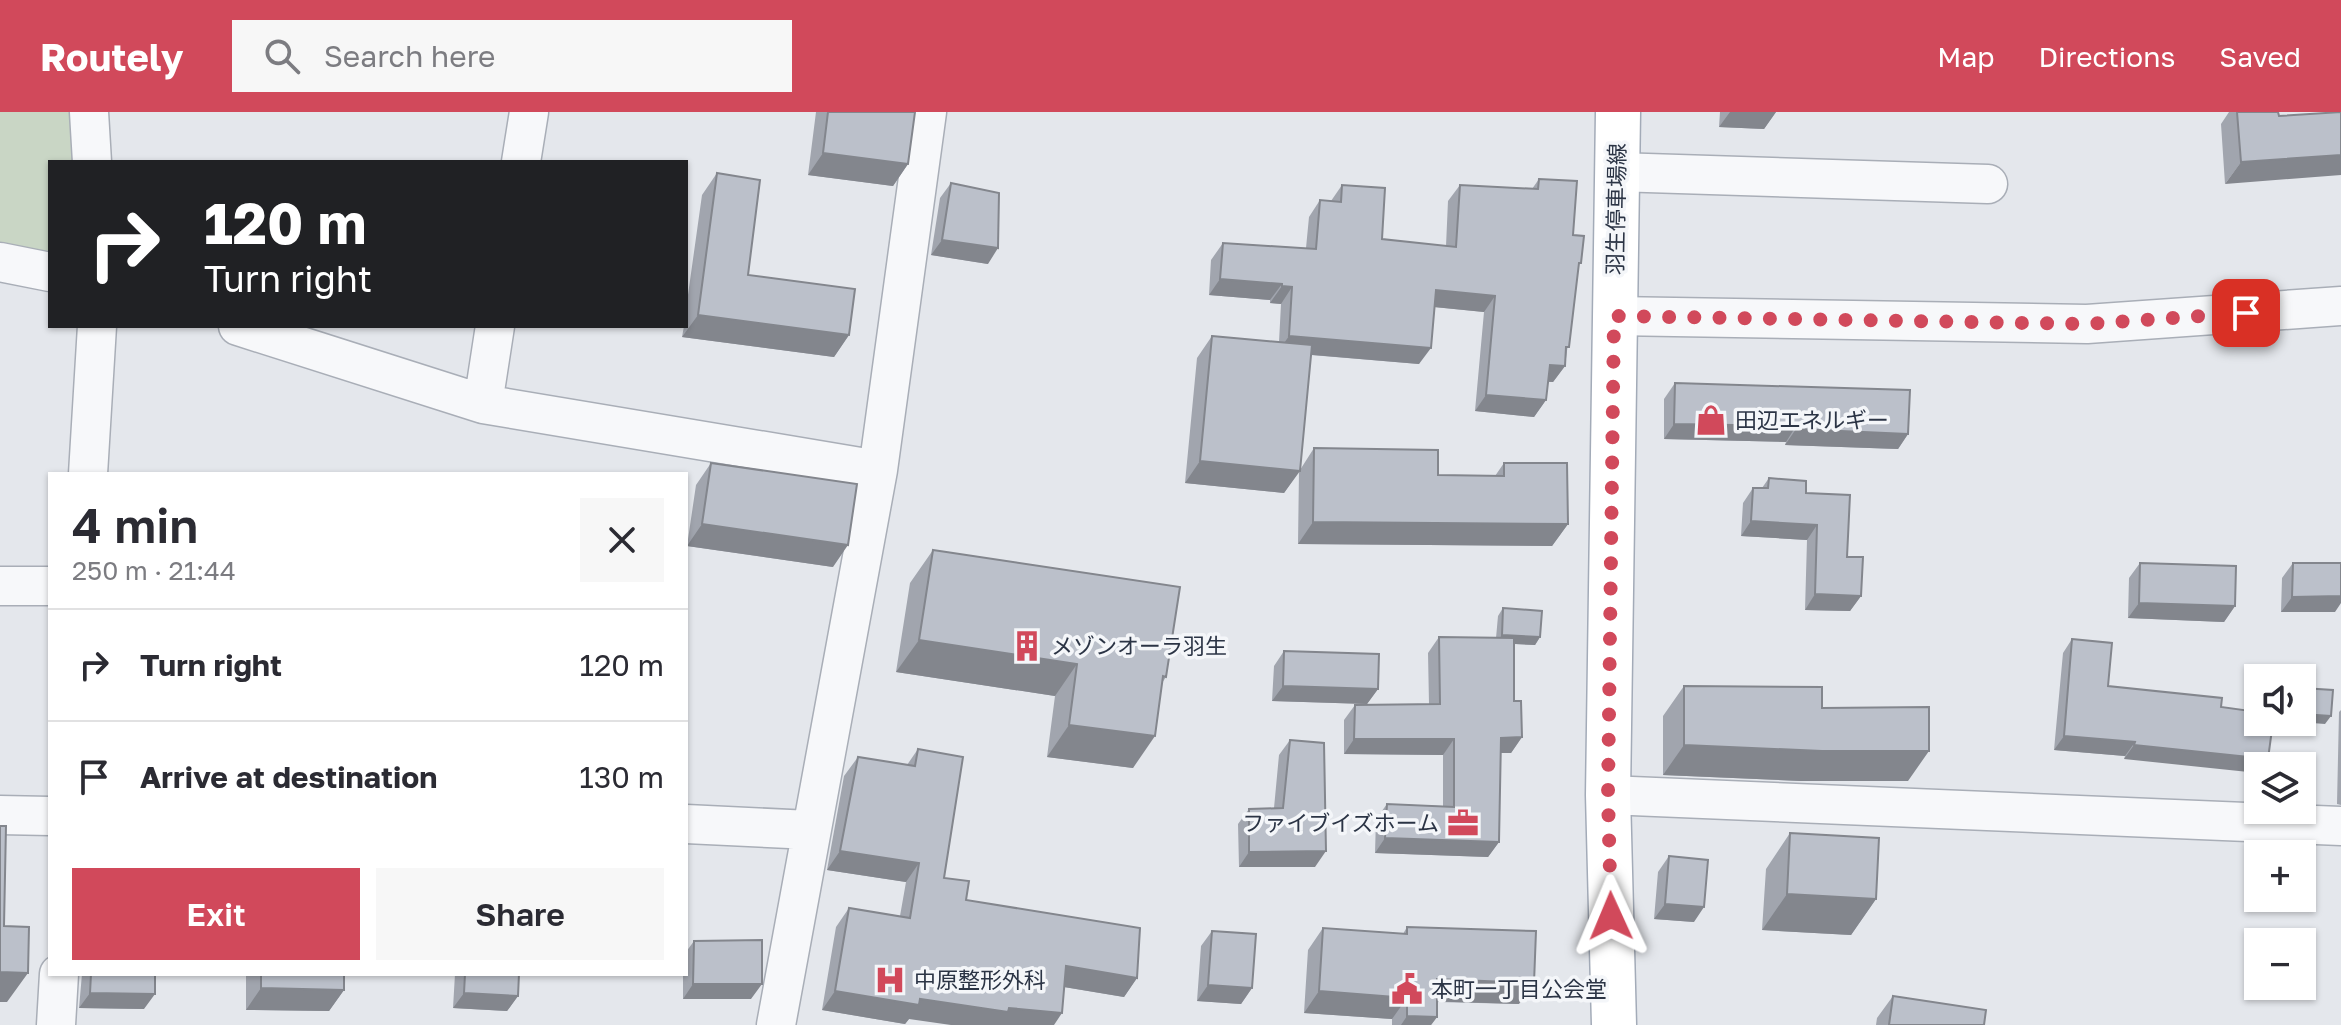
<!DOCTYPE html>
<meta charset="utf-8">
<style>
body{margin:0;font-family:"Golos Text","Noto Sans JP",sans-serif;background:#f7f7f7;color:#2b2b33;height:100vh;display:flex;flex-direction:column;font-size:30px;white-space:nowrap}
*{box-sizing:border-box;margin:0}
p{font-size:26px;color:#7c7c81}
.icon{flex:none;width:44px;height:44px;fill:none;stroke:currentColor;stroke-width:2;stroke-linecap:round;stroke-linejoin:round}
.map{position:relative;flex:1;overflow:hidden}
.drawer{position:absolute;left:48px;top:360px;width:640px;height:504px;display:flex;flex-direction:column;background:#fff;border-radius:0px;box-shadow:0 2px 6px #0004}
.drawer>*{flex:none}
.banner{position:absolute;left:48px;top:48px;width:640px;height:168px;border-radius:0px;box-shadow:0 2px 6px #0004;background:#202124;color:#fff;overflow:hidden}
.controls{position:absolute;left:2244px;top:552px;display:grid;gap:16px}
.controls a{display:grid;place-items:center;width:72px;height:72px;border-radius:0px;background:#fff;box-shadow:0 2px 6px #0004;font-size:40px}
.pin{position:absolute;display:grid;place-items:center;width:68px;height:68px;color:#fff;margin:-34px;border-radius:16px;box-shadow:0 4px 12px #0006}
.me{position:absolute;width:88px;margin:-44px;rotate:359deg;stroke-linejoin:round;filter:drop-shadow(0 0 6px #0008)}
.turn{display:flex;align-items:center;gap:28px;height:168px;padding:0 24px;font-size:36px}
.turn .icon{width:104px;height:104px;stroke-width:2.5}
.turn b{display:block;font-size:56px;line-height:68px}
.round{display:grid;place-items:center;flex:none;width:84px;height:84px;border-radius:0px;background:#f7f7f7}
.head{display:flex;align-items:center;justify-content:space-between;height:136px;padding:0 24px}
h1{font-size:48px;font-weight:600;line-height:60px}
.cta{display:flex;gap:16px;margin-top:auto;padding:16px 24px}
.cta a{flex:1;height:92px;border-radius:0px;background:#d1495b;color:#fff;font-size:32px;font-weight:600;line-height:92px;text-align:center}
.cta a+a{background:#f7f7f7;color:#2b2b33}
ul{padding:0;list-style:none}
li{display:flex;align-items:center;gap:24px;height:112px;padding:0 24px;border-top:2px solid #e1e1e2}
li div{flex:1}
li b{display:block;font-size:30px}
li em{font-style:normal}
header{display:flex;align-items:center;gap:48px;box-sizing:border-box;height:112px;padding:0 40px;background:#d1495b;color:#fff}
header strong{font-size:38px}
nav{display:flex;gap:44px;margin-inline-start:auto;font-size:28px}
.search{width:560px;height:72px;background:#f7f7f7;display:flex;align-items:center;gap:20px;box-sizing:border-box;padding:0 28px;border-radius:0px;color:#7c7c81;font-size:30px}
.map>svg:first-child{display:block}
</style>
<header>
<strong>Routely</strong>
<div class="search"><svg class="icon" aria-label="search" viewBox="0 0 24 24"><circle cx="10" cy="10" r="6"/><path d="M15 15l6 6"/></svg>Search here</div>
<nav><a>Map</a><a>Directions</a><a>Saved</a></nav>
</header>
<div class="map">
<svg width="2341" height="913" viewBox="0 0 2341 913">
<rect width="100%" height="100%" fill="#e4e7ec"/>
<path fill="#c9d6c5" d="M0,0H74L78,50H50V144L0,134Z"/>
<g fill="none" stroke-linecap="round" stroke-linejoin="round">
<defs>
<path id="minor" d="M89,0L92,50
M521,50L529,0
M1616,60L1988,72
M0,150L50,160
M1614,204L2087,212L2341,194
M238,214L483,292L878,358
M483,292L495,214
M88,362L97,214
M0,474H50
M1608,683L2341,714
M0,703L50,704
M686,712L811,718
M56,913L59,862
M776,913L878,358L927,0"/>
<path id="major" d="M1614,913L1608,683L1618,0"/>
</defs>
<use href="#minor" stroke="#a9aeb7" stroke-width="41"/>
<use href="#major" stroke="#a3abb8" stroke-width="47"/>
<use href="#minor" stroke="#f7f8fa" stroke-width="38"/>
<use href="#major" stroke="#fff" stroke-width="44"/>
</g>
<path fill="#a1a5ae" d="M816,0H915L908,52L893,74L808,63Z
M1720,0H1776L1764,17L1719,15Z
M2229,0H2278L2225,72L2221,12Z
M717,61L748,163L849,223L834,245L682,225L684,214H686V197L702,83Z
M1539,67L1573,123L1578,156L1565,254L1553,270H1548L1546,288L1534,305L1475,299L1484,200L1434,195L1419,252L1311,243L1300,358L1314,336L1438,363L1495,364L1504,351L1568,412L1552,434L1298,432L1299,359L1284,381L1185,371L1197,246L1212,224L1279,230L1281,192L1270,191V188L1209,183L1211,148L1223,131L1306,136L1309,105L1320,88L1331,89L1342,73L1382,127L1446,134L1448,89L1460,73L1532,77Z
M951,71L988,152L931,143L940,86Z
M1675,271L1908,322L1898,337L1785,333L1786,330L1664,327V287Z
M711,351L833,455L687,434L696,373Z
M1769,366L1806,381L1847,445L1861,484L1850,499L1805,498L1807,428L1741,424L1743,391L1753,376H1762Z
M933,438L1166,565L1162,571L1133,656L1047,645L1055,584L896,560L910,471Z
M2140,451L2235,494L2224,510L2128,506L2129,466Z
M2293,451L2335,500H2281L2282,466Z
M1503,496L1540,525L1535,533L1514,532V589L1522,625L1511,641H1500L1499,730L1488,745L1375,741L1376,707L1387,692L1443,694V643L1344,642V608L1355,593L1429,592L1428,541L1439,525L1496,526L1498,504Z
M2072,527L2108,574L2222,586L2124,647L2125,644L2054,638L2063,541Z
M1284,539L1378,577L1367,592L1272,589L1274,554Z
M1684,574L1822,596L1908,669H1801L1663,663V604Z
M2341,598V693L2337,692L2339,600Z
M1290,628L1315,755H1239L1238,712L1249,697L1274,696L1279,643Z
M918,637L944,766L966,788L1137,866L1124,885L1064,875L909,907L905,912L822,898L836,815L849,796L900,804L906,770L827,758L844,664L858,645L907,653Z
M1790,721L1876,787L1851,823L1762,818L1766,757Z
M1669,744L1694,810L1654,807L1658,760Z
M1407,815L1519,892L1437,890V905L1431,913H1392V907L1304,901L1308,838L1323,816L1403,822Z
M1212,819L1252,876L1241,892L1197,889L1201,834Z
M694,829L751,887H683V862H686V840Z
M82,862H91L144,897L79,896Z
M246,862H344V878L329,899L246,898Z
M455,862H519L518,884L507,899L453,896Z
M1893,884L1984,913H1876L1877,906Z"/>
<path fill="#83868d" d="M1730,0H1776L1764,17L1719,15Z
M823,41L908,52L893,74L808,63Z
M2341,43V63L2225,72L2241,50Z
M942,128L998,136L988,152L931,143Z
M1220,167L1282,172L1270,188L1209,183Z
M1282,174L1292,175L1281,192L1270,191Z
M1436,178L1495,184L1484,200L1424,194Z
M698,203L849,223L834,245L682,225Z
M1289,224L1431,236L1419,252L1278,240Z
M1550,253L1565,254L1553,270L1538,269Z
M1486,283L1546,288L1534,305L1475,299Z
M1674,312L1796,314L1786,330L1664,327Z
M1796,317L1908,322L1898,337L1785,333Z
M1200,349L1300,359L1284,381L1185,371Z
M1751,409L1817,413L1807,428L1741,424Z
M1313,410L1568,412L1552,434L1298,432Z
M702,412L848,433L833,455L687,434Z
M1815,482L1861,484L1850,499L1805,498Z
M2341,484V491L2335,500H2281L2292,485Z
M2139,491L2235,494L2224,510L2128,506Z
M1502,523L1540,525L1535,533L1496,531Z
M919,528L1077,552L1055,584L896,560Z
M1283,574L1378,577L1367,592L1272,589Z
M2302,602L2331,604L2325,612L2299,610H2302Z
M1069,613L1155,624L1133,656L1047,645Z
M2064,624L2135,630L2125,644L2054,638Z
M1522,625L1511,641H1490L1501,626Z
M1354,627H1454L1443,643L1344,642Z
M1684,633L1929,639L1908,669H1801L1663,663Z
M2134,633L2268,647L2264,654H2258V661L2124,647Z
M1385,726L1499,730L1488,745L1375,741Z
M840,739L919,751L906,770L827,758Z
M1326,739L1315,755H1239L1249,740Z
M1787,782L1876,787L1851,823L1762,818Z
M1665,792L1704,795L1694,810L1654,807Z
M1066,854L1137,866L1124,885L1052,873Z
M0,860L28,861L7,890H0Z
M1437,867L1534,871L1519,892L1422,889Z
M693,872H762L751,887H683Z
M1208,873L1252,876L1241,892L1197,889Z
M261,876L344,878L329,899L246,898Z
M835,879L1009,896L1062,901L1054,913H951L909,907L905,912L822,898Z
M1319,879L1407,886L1392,907L1304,901Z
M90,881L155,882L144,897L79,896Z
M464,881L518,884L507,899L453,896Z
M1407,904L1437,905L1431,913H1401Z"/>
<path fill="#bbc0ca" stroke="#83868d" stroke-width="2" d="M828,0H915L908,52L823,41Z
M2237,0H2278L2279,4L2341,0V43L2241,50Z
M717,61L760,68L748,163L855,177L849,223L698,203Z
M1539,67L1577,69L1573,123L1584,124L1581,151H1579L1569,235H1566L1565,254L1550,253L1546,288L1486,283L1495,184L1436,178L1431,236L1289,224L1292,175L1282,174V172L1220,167L1223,131L1316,137L1320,88L1341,90L1342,73L1385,76L1382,127L1456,135L1460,73L1538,77Z
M951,71L999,81L998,136L942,128Z
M1212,224L1312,233L1300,359L1200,349Z
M1675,271L1910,278L1908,322L1796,317V314L1674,312Z
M1314,336L1438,338V363L1504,364V351H1567L1568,412L1313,410Z
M711,351L857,372L848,433L702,412Z
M1769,366L1806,369V381L1850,383L1847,445H1863L1861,484L1815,482L1817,413L1751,409L1753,376H1768Z
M933,438L1180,475L1166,565L1163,564L1155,624L1069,613L1077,552L919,528Z
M2140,451L2236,454L2235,494L2139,491Z
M2293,451H2341V484L2292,485Z
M1503,496L1542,499L1540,525L1502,523Z
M1439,525L1514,526V589H1521L1522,625L1501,626L1499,730L1385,726L1387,692L1454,695V627H1354L1355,593L1440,592Z
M2072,527L2112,531L2108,574L2222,586L2221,595L2258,600V610H2273L2268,647L2134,633L2135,630L2064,624Z
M1284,539L1379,542L1378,577L1283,574Z
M1684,574L1822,575V596L1929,595V639H1822L1684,633Z
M2302,576L2333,578L2331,604L2302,602Z
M1290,628L1324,631L1326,739L1249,740V697L1283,696Z
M918,637L963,645L944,766L969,769L966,788L1140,816L1137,866L1066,854L1062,901L1009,896L1008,900L920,887L919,893L835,879L849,796L910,806L919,751L840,739L858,645L915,654Z
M0,714H6L4,814L29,815L28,861L0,860Z
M1790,721L1879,726L1876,787L1787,782Z
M1669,744L1708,748L1704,795L1665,792Z
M1407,815L1536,819L1534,871L1437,867V905L1407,904V886L1319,879L1323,816L1407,822Z
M1212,819L1256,822L1252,876L1208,873Z
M762,828V872H693L694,829Z
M91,862H155V882L90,881Z
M261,862H344V878L261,876Z
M465,862H519L518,884L464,881Z
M1893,884L1986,898L1984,913H1889Z"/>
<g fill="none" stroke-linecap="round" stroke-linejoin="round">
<path stroke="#d1495b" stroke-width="14" stroke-dasharray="0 25.2" d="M1611,804L1608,683L1614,204L2087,212L2246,201"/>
</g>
<defs>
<symbol id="shop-bare" viewBox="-9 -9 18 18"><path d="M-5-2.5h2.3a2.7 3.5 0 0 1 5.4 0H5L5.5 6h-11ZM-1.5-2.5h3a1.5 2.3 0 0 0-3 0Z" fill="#d1495b" stroke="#f4f6f9" stroke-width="2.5" paint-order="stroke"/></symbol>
<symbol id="building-bare" viewBox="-9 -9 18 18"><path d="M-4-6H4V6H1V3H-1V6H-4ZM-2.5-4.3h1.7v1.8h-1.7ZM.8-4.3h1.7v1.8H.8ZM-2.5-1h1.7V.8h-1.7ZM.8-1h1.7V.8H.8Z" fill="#d1495b" stroke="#f4f6f9" stroke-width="2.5" paint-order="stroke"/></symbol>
<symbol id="office-bare" viewBox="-9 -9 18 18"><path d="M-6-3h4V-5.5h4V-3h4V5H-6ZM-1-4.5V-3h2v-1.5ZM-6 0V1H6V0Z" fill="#d1495b" stroke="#f4f6f9" stroke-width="2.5" paint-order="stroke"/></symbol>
<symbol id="hospital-bare" viewBox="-9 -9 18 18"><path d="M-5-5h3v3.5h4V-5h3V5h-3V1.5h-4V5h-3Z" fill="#d1495b" stroke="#f4f6f9" stroke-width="2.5" paint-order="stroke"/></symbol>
<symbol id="civic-bare" viewBox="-9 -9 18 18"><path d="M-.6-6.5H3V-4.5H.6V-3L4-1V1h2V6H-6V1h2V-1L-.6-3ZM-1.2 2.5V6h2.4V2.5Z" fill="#d1495b" stroke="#f4f6f9" stroke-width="2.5" paint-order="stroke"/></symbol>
</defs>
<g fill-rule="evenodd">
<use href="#shop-bare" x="1689" y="286" width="44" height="44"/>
<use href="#building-bare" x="1005" y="512" width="44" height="44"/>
<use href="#office-bare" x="1441" y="689" width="44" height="44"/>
<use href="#hospital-bare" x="868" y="846" width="44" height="44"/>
<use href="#civic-bare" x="1385" y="855" width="44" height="44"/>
</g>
<g text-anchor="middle" stroke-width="7" stroke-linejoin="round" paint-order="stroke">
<g font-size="22" fill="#2b3445" stroke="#f4f6f9">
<text transform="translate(1616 97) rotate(-89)" y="8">羽生停車場線</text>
</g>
<g font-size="22" fill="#2b3445" stroke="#f4f6f9" text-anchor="start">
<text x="1735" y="316">田辺エネルギー</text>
<text x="1051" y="542">メゾンオーラ羽生</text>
<text x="1439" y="719" text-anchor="end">ファイブイズホーム</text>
<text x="914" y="876">中原整形外科</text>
<text x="1431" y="885">本町一丁目公会堂</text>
</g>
</g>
</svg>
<div class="controls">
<a><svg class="icon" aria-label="sound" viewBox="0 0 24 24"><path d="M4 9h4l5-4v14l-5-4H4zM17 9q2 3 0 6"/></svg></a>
<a><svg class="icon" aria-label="layers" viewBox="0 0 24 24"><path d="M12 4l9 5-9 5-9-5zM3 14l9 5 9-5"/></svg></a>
<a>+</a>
<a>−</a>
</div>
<div class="pin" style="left:2246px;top:201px;background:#d93025"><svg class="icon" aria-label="arrive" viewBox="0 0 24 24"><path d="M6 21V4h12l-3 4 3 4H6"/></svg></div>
<svg class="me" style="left:1611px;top:804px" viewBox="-20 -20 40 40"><path d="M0-17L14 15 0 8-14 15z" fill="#d1495b" stroke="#fff" stroke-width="4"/></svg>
<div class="banner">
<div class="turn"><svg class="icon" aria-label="right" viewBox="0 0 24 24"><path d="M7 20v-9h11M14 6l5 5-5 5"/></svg><div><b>120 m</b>Turn right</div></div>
</div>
<section class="drawer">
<div class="head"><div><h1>4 min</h1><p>250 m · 21:44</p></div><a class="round"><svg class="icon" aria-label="close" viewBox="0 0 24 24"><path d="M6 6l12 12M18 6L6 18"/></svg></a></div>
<ul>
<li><svg class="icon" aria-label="right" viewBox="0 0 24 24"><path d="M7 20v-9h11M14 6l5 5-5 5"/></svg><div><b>Turn right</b></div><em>120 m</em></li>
<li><svg class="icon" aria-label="arrive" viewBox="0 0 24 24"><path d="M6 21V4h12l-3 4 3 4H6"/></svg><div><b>Arrive at destination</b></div><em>130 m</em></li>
</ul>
<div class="cta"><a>Exit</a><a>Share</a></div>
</section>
</div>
